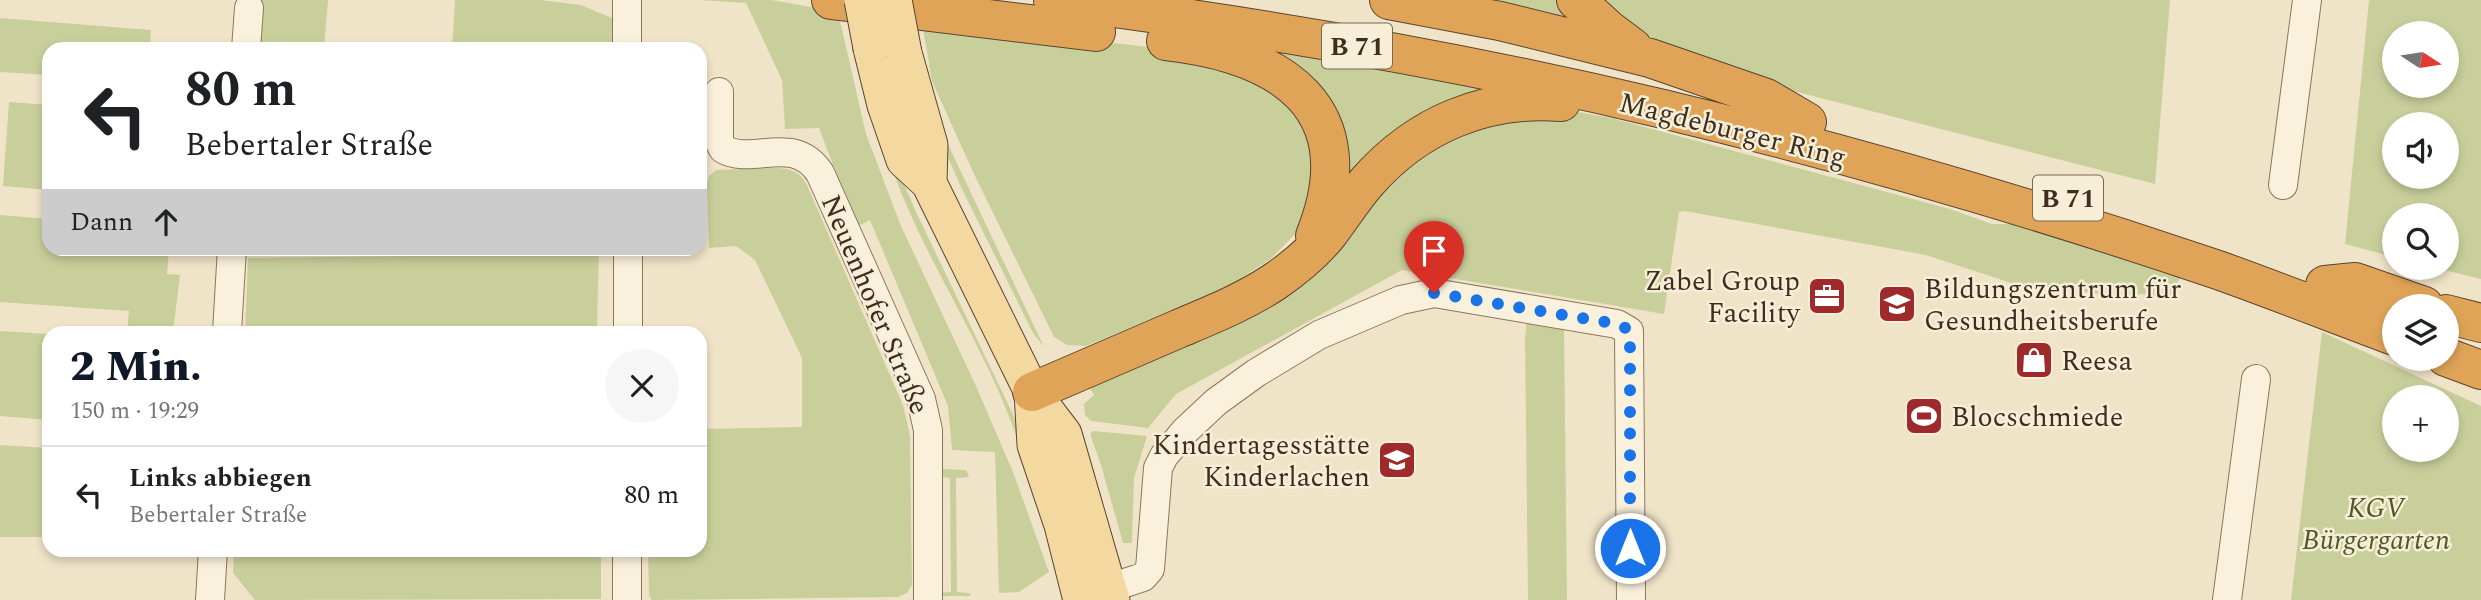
<!DOCTYPE html>
<html lang="de">
<meta charset="utf-8">
<style>
body{margin:0;font-family:Spectral,serif;background:#f6f6f6;color:#202124;height:100vh;display:flex;flex-direction:column;font-size:26px;white-space:nowrap}
*{box-sizing:border-box;margin:0}
p{font-size:23px;color:#757577}
.icon{flex:none;width:38px;height:38px;fill:none;stroke:currentColor;stroke-width:2;stroke-linecap:round;stroke-linejoin:round}
.map{position:relative;flex:1;overflow:hidden}
.details{position:absolute;left:42px;top:326px;width:665px;height:231px;display:flex;flex-direction:column;background:#fff;border-radius:21px;box-shadow:0 4px 10px #0003}
.details>*{flex:none}
.hud{position:absolute;left:42px;top:42px;width:665px;height:214px;border-radius:21px;box-shadow:0 4px 10px #0003;background:#fff;color:#202124;overflow:hidden}
.needle{width:46px;rotate:102deg}
.tools{position:absolute;left:2382px;top:21px;display:grid;gap:14px}
.tools a{display:grid;place-items:center;width:77px;height:77px;border-radius:50%;background:#fff;box-shadow:0 4px 10px #0003;font-size:35px}
.pin{position:absolute;display:grid;place-items:center;width:60px;height:60px;color:#fff;margin:-72px -30px;border-radius:50% 50% 50% 0;rotate:-45deg;box-shadow:0 0 7px #0007}
.pin .icon{rotate:45deg}
.me{position:absolute;width:77px;margin:-38px;rotate:0deg;stroke-linejoin:round;filter:drop-shadow(0 0 5px #0008)}
.turn{display:flex;align-items:center;gap:24px;height:147px;padding:0 28px;font-size:32px}
.turn .icon{width:91px;height:91px;stroke-width:2.5}
.turn b{display:block;font-size:49px;line-height:60px}
.then{display:flex;align-items:center;height:66px;padding:0 28px;background:#0003;gap:14px;font-size:26px}
.round{display:grid;place-items:center;flex:none;width:74px;height:74px;border-radius:37px;background:#f6f6f6}
.headline{display:flex;align-items:center;justify-content:space-between;height:119px;padding:0 28px}
h1{font-size:42px;font-weight:800;line-height:52px;color:#111827}
ul{padding:0;list-style:none}
li{display:flex;align-items:center;gap:21px;height:98px;padding:0 28px;border-top:2px solid #e0e0e0}
li div{flex:1}
li b{display:block;font-size:26px}
li em{font-style:normal}
.map>svg:first-child{display:block}
</style>
<div class="map">
<svg width="2481" height="600" viewBox="0 0 2481 600">
<rect width="100%" height="100%" fill="#f0e4c8"/>
<path fill="#c9cf9b" fill-rule="evenodd" d="M259,0H328L324,49H257Z
M455,0H541L581,5L614,19L615,49H452Z
M698,0H772L838,12L866,134L901,226L976,386L1013,472L1049,572L1019,592L999,593L995,452L952,450L948,406L870,220L857,227L819,128L785,129L782,80L746,3Z
M1441,0H1564L1600,33Z
M1600,0H2170L2155,184L1766,84L1657,41Z
M2369,0H2481V279L2436,268H2446V215H2394V257L2345,244ZM2394,33H2446V86H2394ZM2394,124H2446V177H2394Z
M1032,9L1524,90L1353,184L1269,55Z
M0,18L151,30L150,49H49V75L0,72Z
M923,29L1069,38L1175,50L1287,94L1316,154L1303,221L1296,233L1272,258L1225,288L1086,346L1067,345L1054,337L973,172L932,81Z
M9,102L49,105V190L3,186Z
M1573,111L1611,118L1950,209L1992,224H2028L2183,273L2169,297L2140,294L2125,297L2014,284L1926,255L1685,211L1679,212L1664,314L1402,270L1176,394L1148,428L1091,421L1085,415L1084,404L1094,395L1089,387L1351,218L1447,131Z
M936,119L1044,347L1033,333L960,185L938,134Z
M893,159L917,214L1009,406L1019,428L1018,441C985,343 922,258 889,160Z
M773,168C788,168 798,170 806,183L903,405L910,436L912,585L907,593L898,597L652,600L649,596L648,550H700V429L802,427V358L755,260L736,246L709,248L707,183L709,176L716,170Z
M0,215L49,219V248L169,249L167,274L180,275L173,332H127L129,311L0,302Z
M405,248L599,249L597,327L571,328L563,332H245L248,258L404,256Z
M1527,320L1564,326L1567,600H1528L1525,338Z
M0,331L49,334V420L0,416Z
M2322,332L2481,406V600H2291ZM2394,397H2446V450H2394Z
M1093,431L1147,436L1134,478L1132,543H1123L1101,465L1090,434Z
M0,445L49,448V537H0Z
M943,469L966,470L969,477L956,478L957,592L969,593L971,596H937V593L951,592L950,478L936,476Z
M234,550H601V599L255,600L233,573Z"/>
<g fill="none" stroke-linecap="round" stroke-linejoin="round">
<defs>
<path id="minor" d="M627,0V49
M246,49L249,8
M719,92V141L723,149C753,166 793,133 820,173L921,399L928,430V600
M2283,185L2307,0
M227,332L232,248
M628,332V248
M1110,588L1143,577L1150,569L1158,468L1164,456L1185,431L1216,402L1256,373L1319,335L1401,300L1434,293L1617,324L1629,331L1631,600
M210,600L213,550
M627,600V550
M2227,600L2256,379"/>
<path id="major" d="M871,48L885,105L904,160L929,183L1032,392L1064,434L1112,600
M904,53L930,145L929,183
M1032,392L1035,445L1062,525L1081,600"/>
<path id="highway" d="M831,0L1096,32
M1053,0C1258,26 1462,61 1663,109C1850,154 2035,208 2218,270C2277,291 2335,314 2394,336
M1389,0L1500,21L1650,58L1766,98L1807,122
M1576,0L1609,30L1633,48
M1166,41C1282,54 1366,108 1315,236
M2325,285L2355,282L2424,306
M2446,314L2481,323
M2446,357L2481,370
M1032,392C1080,371 1129,350 1178,329C1211,315 1244,302 1274,282C1293,269 1314,252 1329,233C1342,216 1353,198 1367,182C1417,125 1485,96 1561,102"/>
</defs>
<use href="#minor" stroke="#8d765c" stroke-width="30"/>
<use href="#major" stroke="#5b4430" stroke-width="37"/>
<use href="#highway" stroke="#5b4430" stroke-width="40"/>
<use href="#minor" stroke="#faf1dc" stroke-width="28"/>
<use href="#major" stroke="#f3d9a0" stroke-width="35"/>
<use href="#highway" stroke="#e0a458" stroke-width="38"/>
<defs>
<path id="major-bridge" d="M862,0L871,48
M894,0L904,53"/>
</defs>
<use href="#major-bridge" stroke="#5b4430" stroke-width="37" stroke-linecap="butt"/>
<use href="#major-bridge" stroke="#f3d9a0" stroke-width="35"/>
</g>
<g fill="none" stroke-linecap="round" stroke-linejoin="round">
<path stroke="#1a73e8" stroke-width="12" stroke-dasharray="0 21.6" d="M1434,293L1617,324L1628,329L1630,341V548"/>
</g>
<defs>
<symbol id="office-square" viewBox="-11 -11 22 22"><rect x="-9" y="-9" width="18" height="18" rx="4" fill="#9e2a2b" stroke="#f7eed8"/><path d="M-6-3h4V-5.5h4V-3h4V5H-6ZM-1-4.5V-3h2v-1.5ZM-6 0V1H6V0Z" fill="#fff"/></symbol>
<symbol id="university-square" viewBox="-11 -11 22 22"><rect x="-9" y="-9" width="18" height="18" rx="4" fill="#9e2a2b" stroke="#f7eed8"/><path d="M0-5L7-2L0 1L-7-2ZM-4 1L0 2.5L4 1V4Q0 6-4 4Z" fill="#fff"/></symbol>
<symbol id="shop-square" viewBox="-11 -11 22 22"><rect x="-9" y="-9" width="18" height="18" rx="4" fill="#9e2a2b" stroke="#f7eed8"/><path d="M-5-2.5h2.3a2.7 3.5 0 0 1 5.4 0H5L5.5 6h-11ZM-1.5-2.5h3a1.5 2.3 0 0 0-3 0Z" fill="#fff"/></symbol>
<symbol id="stadium-square" viewBox="-11 -11 22 22"><rect x="-9" y="-9" width="18" height="18" rx="4" fill="#9e2a2b" stroke="#f7eed8"/><path d="M0-5a6.5 5 0 1 0 0 10a6.5 5 0 1 0 0-10ZM-3.5-1.8h7v3.6h-7Z" fill="#fff"/></symbol>
<symbol id="school-square" viewBox="-11 -11 22 22"><rect x="-9" y="-9" width="18" height="18" rx="4" fill="#9e2a2b" stroke="#f7eed8"/><path d="M0-5L7-2L0 1L-7-2ZM-4 1L0 2.5L4 1V4Q0 6-4 4Z" fill="#fff"/></symbol>
</defs>
<g fill-rule="evenodd">
<use href="#office-square" x="1805" y="274" width="44" height="44"/>
<use href="#university-square" x="1875" y="282" width="44" height="44"/>
<use href="#shop-square" x="2012" y="338" width="44" height="44"/>
<use href="#stadium-square" x="1902" y="394" width="44" height="44"/>
<use href="#school-square" x="1375" y="438" width="44" height="44"/>
</g>
<g text-anchor="middle" stroke-width="5" stroke-linejoin="round" paint-order="stroke">
<g fill="#f7eed8" stroke="#756857" stroke-width="2">
<rect x="1322" y="23.5" width="70" height="45" rx="5"/>
<rect x="2033" y="175.5" width="70" height="45" rx="5"/>
</g>
<g font-size="26" font-weight="bold" fill="#3d2e20">
<text x="1357" y="55">B 71</text>
<text x="2068" y="207">B 71</text>
</g>
<g font-size="28" fill="#3d2e20" stroke="#f7eed8">
<text transform="translate(1733 129) rotate(14)" y="10">Magdeburger Ring</text>
<text transform="translate(876 304) rotate(67)" y="10">Neuenhofer Straße</text>
</g>
<g font-size="28" fill="#3d2e20" stroke="#f7eed8" text-anchor="start">
<text x="1800" y="290" text-anchor="end">Zabel Group<tspan x="1800" dy="32">Facility</tspan></text>
<text x="1924" y="298">Bildungszentrum für<tspan x="1924" dy="32">Gesundheitsberufe</tspan></text>
<text x="2061" y="370">Reesa</text>
<text x="1951" y="426">Blocschmiede</text>
<text x="1370" y="454" text-anchor="end">Kindertagesstätte<tspan x="1370" dy="32">Kinderlachen</tspan></text>
</g>
<g font-size="28" font-style="italic" fill="#4d5a26" stroke="#f7eed8">
<text x="2376" y="517">KGV<tspan x="2376" dy="32">Bürgergarten</tspan></text>
</g>
</g>
</svg>
<div class="tools">
<a><svg class="needle" viewBox="-14 -14 28 28"><path d="M0-13l5 13h-10z" fill="#e53935"/><path d="M0 13l5-13h-10z" fill="#757577"/></svg></a>
<a><svg class="icon" aria-label="sound" viewBox="0 0 24 24"><path d="M4 9h4l5-4v14l-5-4H4zM17 9q2 3 0 6"/></svg></a>
<a><svg class="icon" aria-label="search" viewBox="0 0 24 24"><circle cx="10" cy="10" r="6"/><path d="M15 15l6 6"/></svg></a>
<a><svg class="icon" aria-label="layers" viewBox="0 0 24 24"><path d="M12 4l9 5-9 5-9-5zM3 14l9 5 9-5"/></svg></a>
<a>+</a>
</div>
<div class="pin" style="left:1434px;top:293px;background:#d93025"><svg class="icon" aria-label="arrive" viewBox="0 0 24 24"><path d="M6 21V4h12l-3 4 3 4H6"/></svg></div>
<svg class="me" style="left:1630px;top:548px" viewBox="-20 -20 40 40"><circle r="17" fill="#1a73e8" stroke="#fff" stroke-width="3"/><path d="M0-11L8 9 0 5-8 9z" fill="#fff"/></svg>
<div class="hud">
<div class="turn"><svg class="icon" aria-label="left" viewBox="0 0 24 24"><path d="M17 20v-9H6M10 6l-5 5 5 5"/></svg><div><b>80 m</b>Bebertaler Straße</div></div>
<div class="then">Dann<svg class="icon" aria-label="ahead" viewBox="0 0 24 24"><path d="M12 20V5M6 11l6-6 6 6"/></svg></div>
</div>
<section class="details">
<div class="headline"><div><h1>2 Min.</h1><p>150 m · 19:29</p></div><a class="round"><svg class="icon" aria-label="close" viewBox="0 0 24 24"><path d="M6 6l12 12M18 6L6 18"/></svg></a></div>
<ul>
<li><svg class="icon" aria-label="left" viewBox="0 0 24 24"><path d="M17 20v-9H6M10 6l-5 5 5 5"/></svg><div><b>Links abbiegen</b><p>Bebertaler Straße</p></div><em>80 m</em></li>
</ul>
</section>
</div>
